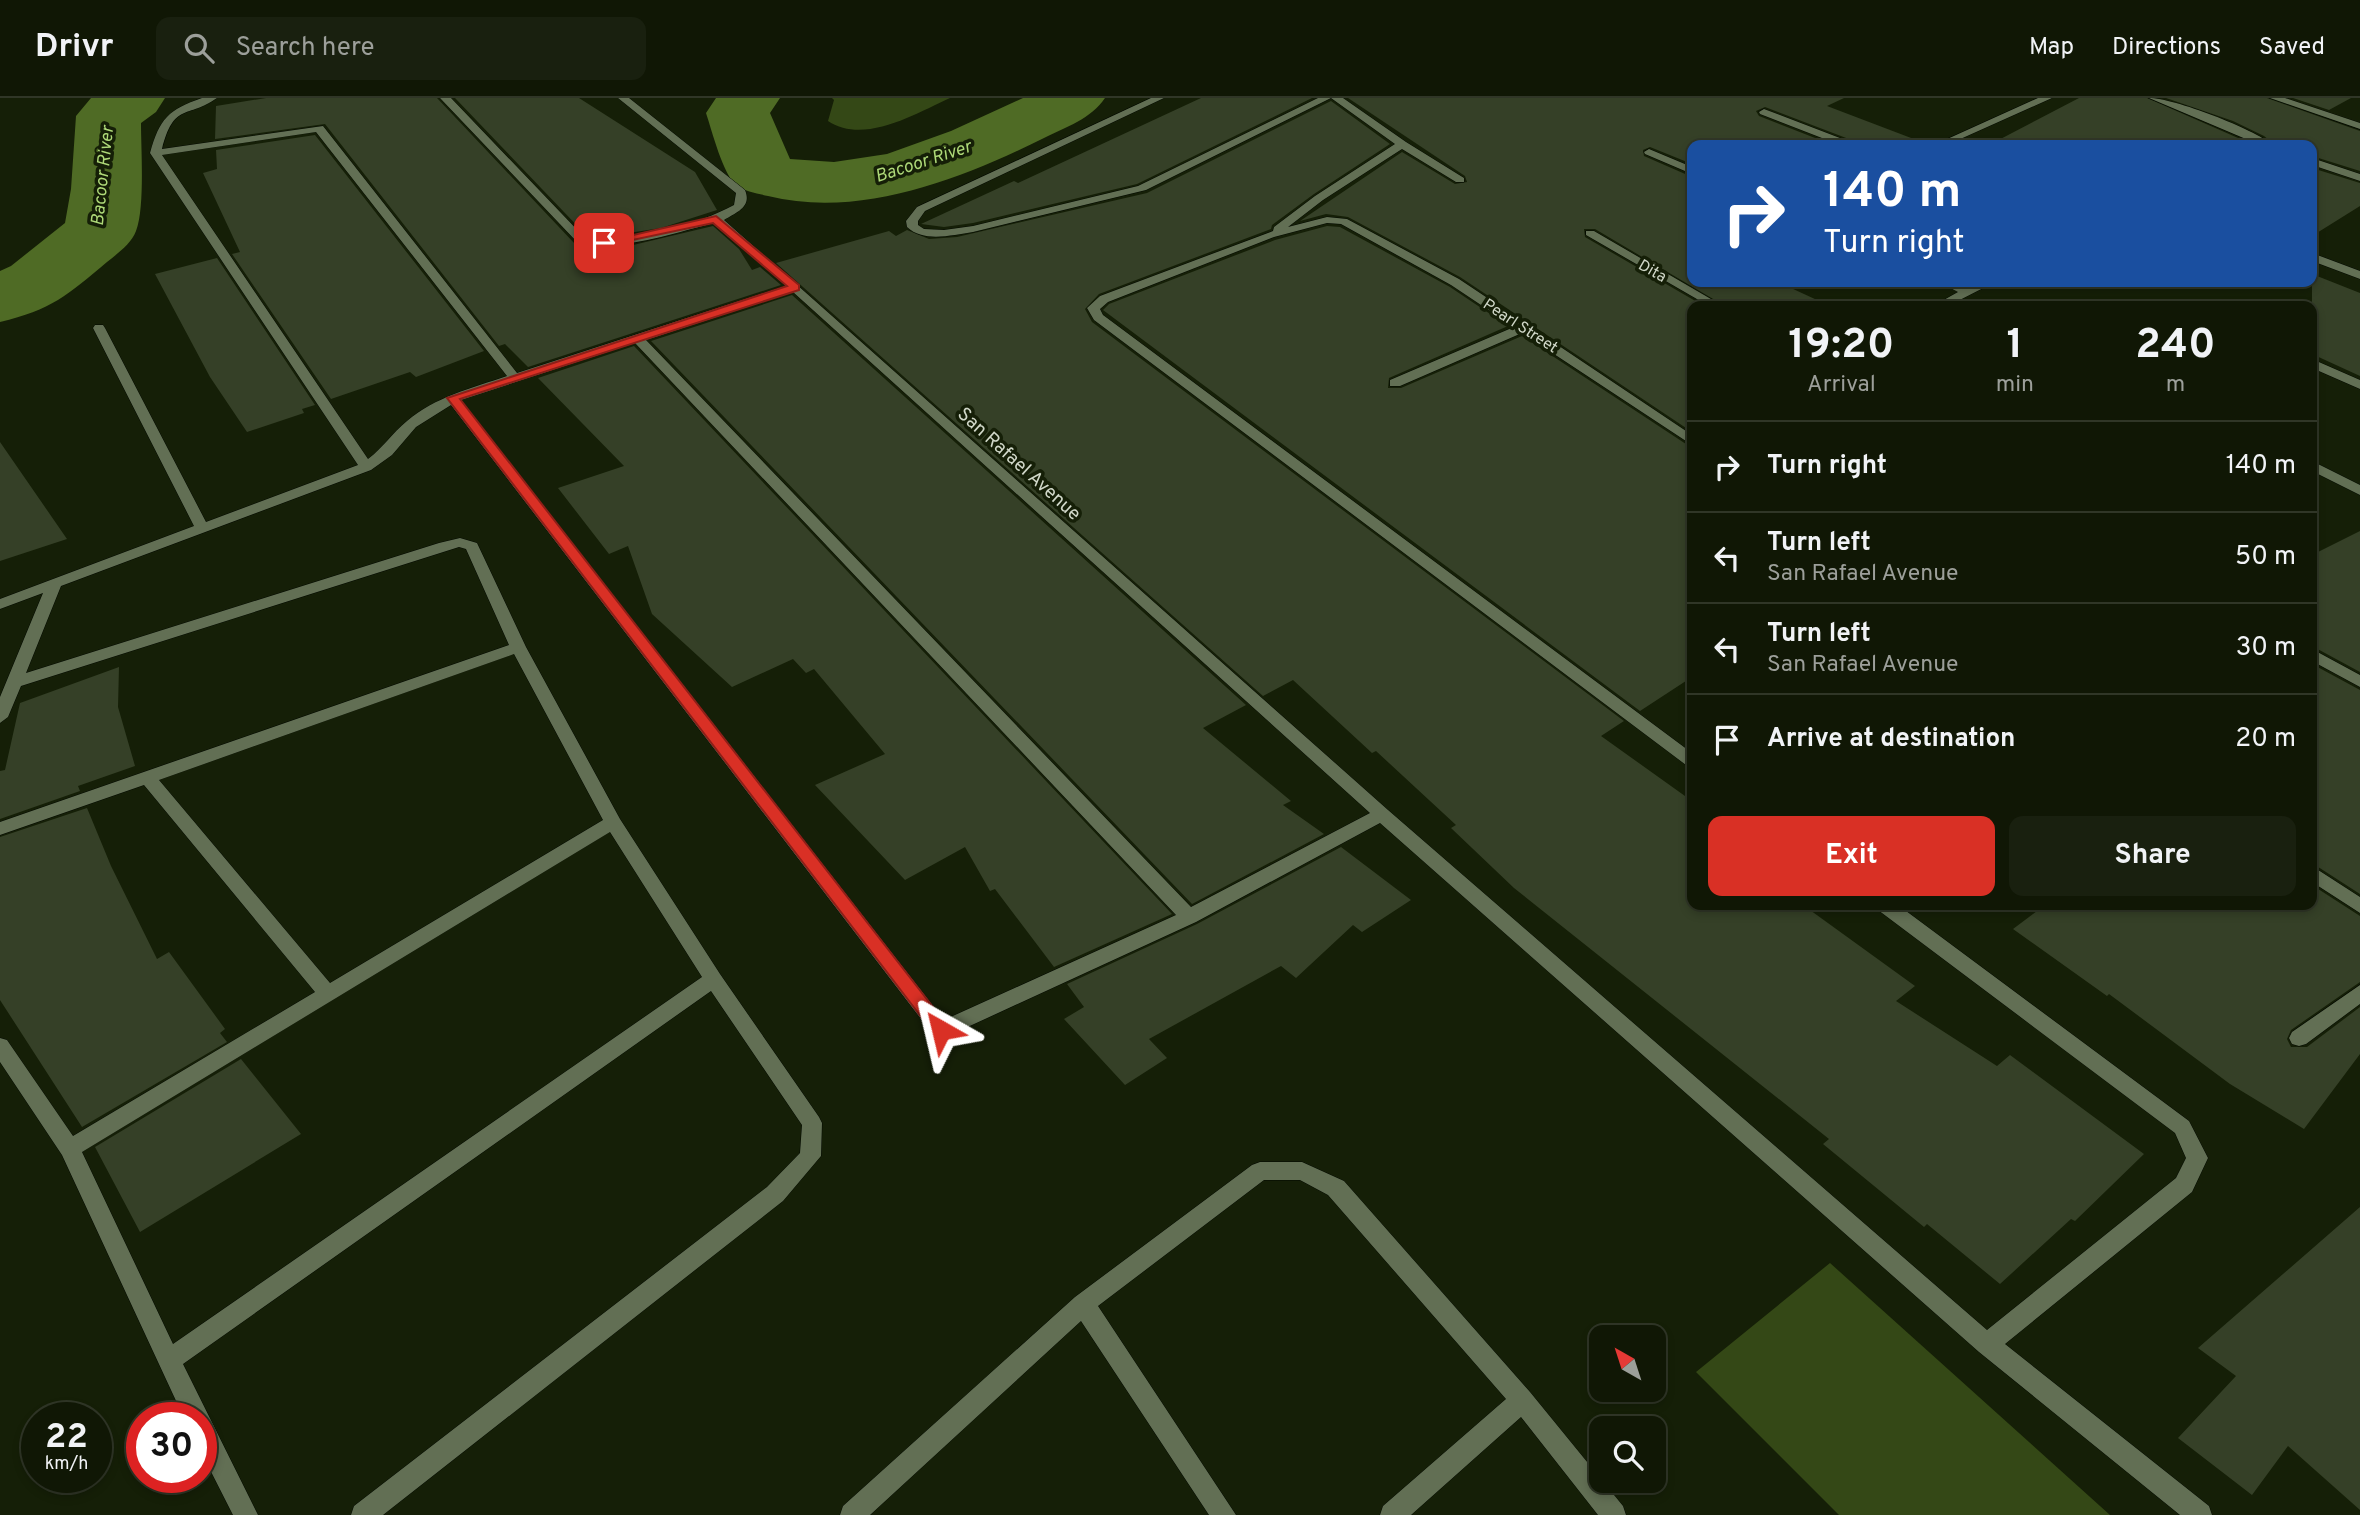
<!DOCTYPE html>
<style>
body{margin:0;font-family:Overpass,sans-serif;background:#19200f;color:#f1f3f6;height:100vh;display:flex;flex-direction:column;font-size:26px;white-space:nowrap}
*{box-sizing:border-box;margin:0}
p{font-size:23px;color:#9c9f9a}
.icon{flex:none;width:38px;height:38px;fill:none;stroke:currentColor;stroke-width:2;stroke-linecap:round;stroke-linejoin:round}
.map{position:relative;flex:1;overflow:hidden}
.panel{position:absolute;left:1687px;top:203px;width:630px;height:609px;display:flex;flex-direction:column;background:#101705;border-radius:14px;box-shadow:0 4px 10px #0003,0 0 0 2px #303627}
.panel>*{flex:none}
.guide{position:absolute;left:1687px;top:42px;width:630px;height:147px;border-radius:14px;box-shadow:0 4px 10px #0003,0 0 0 2px #303627;background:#1a4fa0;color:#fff;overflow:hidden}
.needle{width:46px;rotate:321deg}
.buttons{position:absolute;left:1589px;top:1227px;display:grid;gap:14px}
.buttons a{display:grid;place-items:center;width:77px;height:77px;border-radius:14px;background:#101705;box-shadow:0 4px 10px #0003,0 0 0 2px #303627;font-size:35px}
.speed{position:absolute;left:21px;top:1304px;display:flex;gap:14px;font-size:35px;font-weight:700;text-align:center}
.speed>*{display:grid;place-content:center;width:91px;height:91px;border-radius:50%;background:#101705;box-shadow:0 4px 10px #0003,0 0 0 2px #303627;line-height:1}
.speed small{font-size:18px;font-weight:400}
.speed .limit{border:10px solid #d22;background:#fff;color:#111}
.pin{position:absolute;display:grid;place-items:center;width:60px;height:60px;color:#fff;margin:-30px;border-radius:14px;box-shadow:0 4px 10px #0006}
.me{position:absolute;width:77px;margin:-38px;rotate:323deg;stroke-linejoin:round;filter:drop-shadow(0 0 5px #0008)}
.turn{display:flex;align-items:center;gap:24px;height:147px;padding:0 21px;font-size:32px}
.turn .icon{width:91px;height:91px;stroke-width:2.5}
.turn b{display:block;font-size:49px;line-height:60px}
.eta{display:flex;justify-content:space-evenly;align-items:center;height:119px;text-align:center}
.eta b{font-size:42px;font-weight:700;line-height:49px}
.cta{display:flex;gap:14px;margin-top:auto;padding:14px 21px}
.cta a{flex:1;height:80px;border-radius:14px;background:#d93025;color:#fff;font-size:28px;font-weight:700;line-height:80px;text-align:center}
.cta a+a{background:#19200f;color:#f1f3f6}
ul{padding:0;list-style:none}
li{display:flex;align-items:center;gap:21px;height:91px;padding:0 21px;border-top:2px solid #303627}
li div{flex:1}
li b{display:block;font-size:26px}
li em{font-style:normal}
header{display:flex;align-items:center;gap:42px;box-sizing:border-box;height:98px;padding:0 35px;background:#101705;border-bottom:2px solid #303627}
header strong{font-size:33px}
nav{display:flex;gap:38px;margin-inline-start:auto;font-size:24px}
.search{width:490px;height:63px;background:#19200f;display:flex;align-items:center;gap:18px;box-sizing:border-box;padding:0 24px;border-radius:14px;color:#9c9f9a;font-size:26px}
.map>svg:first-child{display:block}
</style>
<header>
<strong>Drivr</strong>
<div class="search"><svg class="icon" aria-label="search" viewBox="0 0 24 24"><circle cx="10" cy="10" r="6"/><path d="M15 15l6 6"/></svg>Search here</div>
<nav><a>Map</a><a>Directions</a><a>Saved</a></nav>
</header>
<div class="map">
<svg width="2360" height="1417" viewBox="0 0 2360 1417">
<rect width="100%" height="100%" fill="#151f07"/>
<path fill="#344816" d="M832,0H950C915,16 864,47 828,23L834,2Z
M1830,1165L2110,1417H1839L1696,1274Z"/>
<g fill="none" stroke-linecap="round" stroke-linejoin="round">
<path fill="#4f6b25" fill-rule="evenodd" d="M91,0H165L156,14L141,25C141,51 145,110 136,133C131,146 117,156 107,164C68,197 51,212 0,224V173L11,168L65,125L71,91L76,18Z
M716,0H780L770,15L790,61L834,64L887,56L951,33L1023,0H1105C1091,21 1066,29 1044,40C961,81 860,121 768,98C759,96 744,93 737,88C723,77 712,33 706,15Z"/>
</g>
<path fill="#354027" d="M266,0H437L575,146L594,149L629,148L713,128L739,151L752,172L760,169L781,187L528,269L505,246L499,248L325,26L215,41L216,8Z
M455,0H579L695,74L717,112L661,130L622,136H585Z
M1201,0H1312L1137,86L973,125L944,129L921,126L1014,83L1018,85Z
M1348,0H1844L1827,8L1919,43L1918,47H1857L1854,43L1765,9L1756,13L1759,18L1833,47H1751L1745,45L1739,47H1692V66L1650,49L1643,52L1644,58L1692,79V184H1778L1830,208H1725L1595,131H1584L1585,139L1704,208H1692V334L1460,179L1348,119L1326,116L1300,123L1402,54L1455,86L1467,84L1465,78Z
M2079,0H2147L2254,47H1989Z
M2166,0H2267L2360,33V73L2312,58V47H2275L2264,38L2233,23Z
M2293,0H2351L2329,12Z
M1331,3L1390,46L1314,96L1272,127L1271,131L1099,196L1085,211L1092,224L1624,623L1601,638L1692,703V807H1803L1915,888L1896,903L1997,968L2010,957L2144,1056L2075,1123L2071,1121L2000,1186L1927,1126L1924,1129L1823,1046L1829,1041L1514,790L1451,730L1456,727L1376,653L1372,655L1293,582L1263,598L776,165L889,133L896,138L907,132L929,141L957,139L1147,95Z
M315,37L484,253L416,279L410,274L331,301L232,156L240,154L203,75L217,71L216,52Z
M2312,70L2360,85V108L2312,138Z
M1327,128L1340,129L1450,189L1508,228L1389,280L1388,290H1401L1522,238L1692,350V579L1640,613L1103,212L1109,206L1275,142Z
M217,160L315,307L302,311L304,315L247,334L210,279L155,176Z
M2312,176L2360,195V278L2312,256Z
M792,197L1246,607L1203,630L1291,703L1283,707L1324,736L1192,806L651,243Z
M634,248L1172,816L1054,869L995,791L990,793L965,749L905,782L815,687L885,656L814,571L806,575L793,561L732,589L652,516L628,448L609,456L558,390L624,368L538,280Z
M0,344L67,441L0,463Z
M2360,433V574L2312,548V457Z
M2312,566L2360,592V796L2312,765Z
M119,569L118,609L135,668L78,688L80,693L0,721V673L5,672L20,605Z
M87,710L111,768L157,861L169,854L225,931L220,935L227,944L82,1029L0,902V739Z
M1341,749L1411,802L1362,834L1353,827L1296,880L1281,868L1149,941L1167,960L1125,987L1064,921L1084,909L1067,886L1197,826Z
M2312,787L2360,818V884L2291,932L2287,941L2291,949H2307L2360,909V956L2304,1031L2230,986L2109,896L2107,898L2013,831L2045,807H2312Z
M241,961L301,1036L140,1134L95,1049Z
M2360,1109V1412L2288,1348L2252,1397L2178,1340L2236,1278L2198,1250Z"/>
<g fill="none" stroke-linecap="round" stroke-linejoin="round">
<defs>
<path id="minor" d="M202,0H217C187,21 174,4 162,51L323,28L517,275L786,188L714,125C670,136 622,154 577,144L440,0H451L584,139C633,142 691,130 734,107L736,95L618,0H629L745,92C752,109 737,114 724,122L1388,712L1987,1232L2176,1080L2186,1060L2175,1035L1878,812L1876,807H1898L2189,1023L2208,1060L2192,1094L2005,1246L2209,1408L2212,1417H2180L1979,1254L1380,725L1196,824L948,938L941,940L934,938L451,307L416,329L392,357L371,372L61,488L26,575L439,445L460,440L477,445L526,549L620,721L720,876L819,1019L822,1025L821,1058L783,1103L383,1417H351L354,1408L767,1089L800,1055L802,1027L711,893L183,1266L258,1417H233L201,1354V1320H184L62,1057L0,964V940L7,942L73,1038L315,894L144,687L0,737V724L509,547L466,451L459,449L21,588L8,619L0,625V599L43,495L0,511V501L194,428L93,230L95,227H103L105,230L206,424L358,367L150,55C160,20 168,12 202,0ZM316,34L507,278C472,290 435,299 407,323C392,335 383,350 368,361L162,57ZM793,194L1370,715L1191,809L646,242ZM635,245L1176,817L944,922L461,302ZM514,556L603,722L330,885L159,682ZM610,734L702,879L173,1246L82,1054Z
M1151,0H1164L925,113L918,123V127L924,131L944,132L973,128L1138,88L1318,0H1343L1406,44L1464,80V84H1456L1402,51L1323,102L1288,129L1327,119L1347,121L1459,181L1692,337V347L1522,235L1400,288H1390V282L1514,229L1451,187L1341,126L1327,125L1274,139L1108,204L1100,211L1103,217L1692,655V669L1686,667L1094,222L1087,210L1100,198L1273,133L1274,129L1315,98L1395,46L1331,0L1146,92L973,134C952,137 924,145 907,129L906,123L917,109Z
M2038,0H2052L1947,47H1934Z
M2149,0C2174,0 2254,31 2273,47H2260Z
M2270,0H2285L2360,25V31Z
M1764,11L1853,45L1854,47H1840L1760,16L1759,14Z
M1649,51L1692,69V76L1645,56L1644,54Z
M2312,60L2360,76V83L2312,67Z
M1586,133H1594L1723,208H1709L1586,137Z
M2312,155L2360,173V181L2312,163Z
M1939,184H1954L1967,190L1980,184H1995L1948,208H1933L1958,194Z
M2312,261L2360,282V291L2312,270Z
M2312,363L2360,387V397L2312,373Z
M2312,551L2360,577V589L2312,563Z
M2312,768L2360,799V815L2312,784Z
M2360,887V906L2306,946L2299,948L2292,946L2289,940L2292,934Z
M1260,1064H1302L1344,1083L1530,1294L1623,1408L1626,1417H1598L1521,1319L1411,1417H1380L1383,1408L1506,1301L1328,1097L1300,1082H1264L1098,1208L1236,1417H1209L1081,1223L870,1417H840L843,1408L1075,1199L1252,1067Z"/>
</defs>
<use href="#minor" stroke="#030900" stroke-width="1"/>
<use href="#minor" fill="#626f54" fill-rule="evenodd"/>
</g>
<path fill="#d93025" stroke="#8d1f18" stroke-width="2" d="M716,118L799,187V192L460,301L947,927L950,932L947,937L941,939L935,937L447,300L787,188L713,125L604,148L598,145Z"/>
<g text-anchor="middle" stroke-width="7" stroke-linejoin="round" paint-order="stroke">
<g font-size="16" fill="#d0d7c8" stroke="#151f07">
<text transform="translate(1653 172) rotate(30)" y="6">Dita</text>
<text transform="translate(1521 227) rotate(33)" y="6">Pearl Street</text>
</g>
<g font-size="18" font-style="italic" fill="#aed978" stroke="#151f07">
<text transform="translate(923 63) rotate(-18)" y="6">Bacoor River</text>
<text transform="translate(102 78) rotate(-84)" y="6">Bacoor River</text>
</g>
<g font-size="19" fill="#d0d7c8" stroke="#151f07">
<text transform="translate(1020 365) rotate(42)" y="7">San Rafael Avenue</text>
</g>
</g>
</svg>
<div class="buttons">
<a><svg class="needle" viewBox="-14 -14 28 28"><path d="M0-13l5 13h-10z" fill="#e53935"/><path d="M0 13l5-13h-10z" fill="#9c9f9a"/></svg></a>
<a><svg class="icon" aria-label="search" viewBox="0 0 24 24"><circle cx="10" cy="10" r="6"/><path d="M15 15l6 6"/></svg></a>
</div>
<div class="speed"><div>22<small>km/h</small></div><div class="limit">30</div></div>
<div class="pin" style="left:604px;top:145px;background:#d93025"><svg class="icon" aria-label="arrive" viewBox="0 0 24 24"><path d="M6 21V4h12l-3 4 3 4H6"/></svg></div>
<svg class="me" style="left:941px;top:932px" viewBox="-20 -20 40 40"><path d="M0-17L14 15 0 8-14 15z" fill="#d93025" stroke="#fff" stroke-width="4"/></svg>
<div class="guide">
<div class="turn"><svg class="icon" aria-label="right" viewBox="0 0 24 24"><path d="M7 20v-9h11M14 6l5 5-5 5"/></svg><div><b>140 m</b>Turn right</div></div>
</div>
<section class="panel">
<div class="eta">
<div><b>19:20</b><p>Arrival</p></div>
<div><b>1</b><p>min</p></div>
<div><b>240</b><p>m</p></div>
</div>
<ul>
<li><svg class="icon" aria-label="right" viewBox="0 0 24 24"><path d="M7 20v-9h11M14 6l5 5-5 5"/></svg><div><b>Turn right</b></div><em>140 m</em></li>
<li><svg class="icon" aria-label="left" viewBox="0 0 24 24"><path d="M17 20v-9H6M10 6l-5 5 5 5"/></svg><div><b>Turn left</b><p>San Rafael Avenue</p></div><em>50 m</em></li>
<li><svg class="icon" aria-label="left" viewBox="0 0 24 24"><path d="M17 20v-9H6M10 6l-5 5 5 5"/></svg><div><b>Turn left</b><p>San Rafael Avenue</p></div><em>30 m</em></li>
<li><svg class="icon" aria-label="arrive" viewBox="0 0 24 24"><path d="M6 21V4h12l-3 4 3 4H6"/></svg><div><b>Arrive at destination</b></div><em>20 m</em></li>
</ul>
<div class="cta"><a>Exit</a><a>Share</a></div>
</section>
</div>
